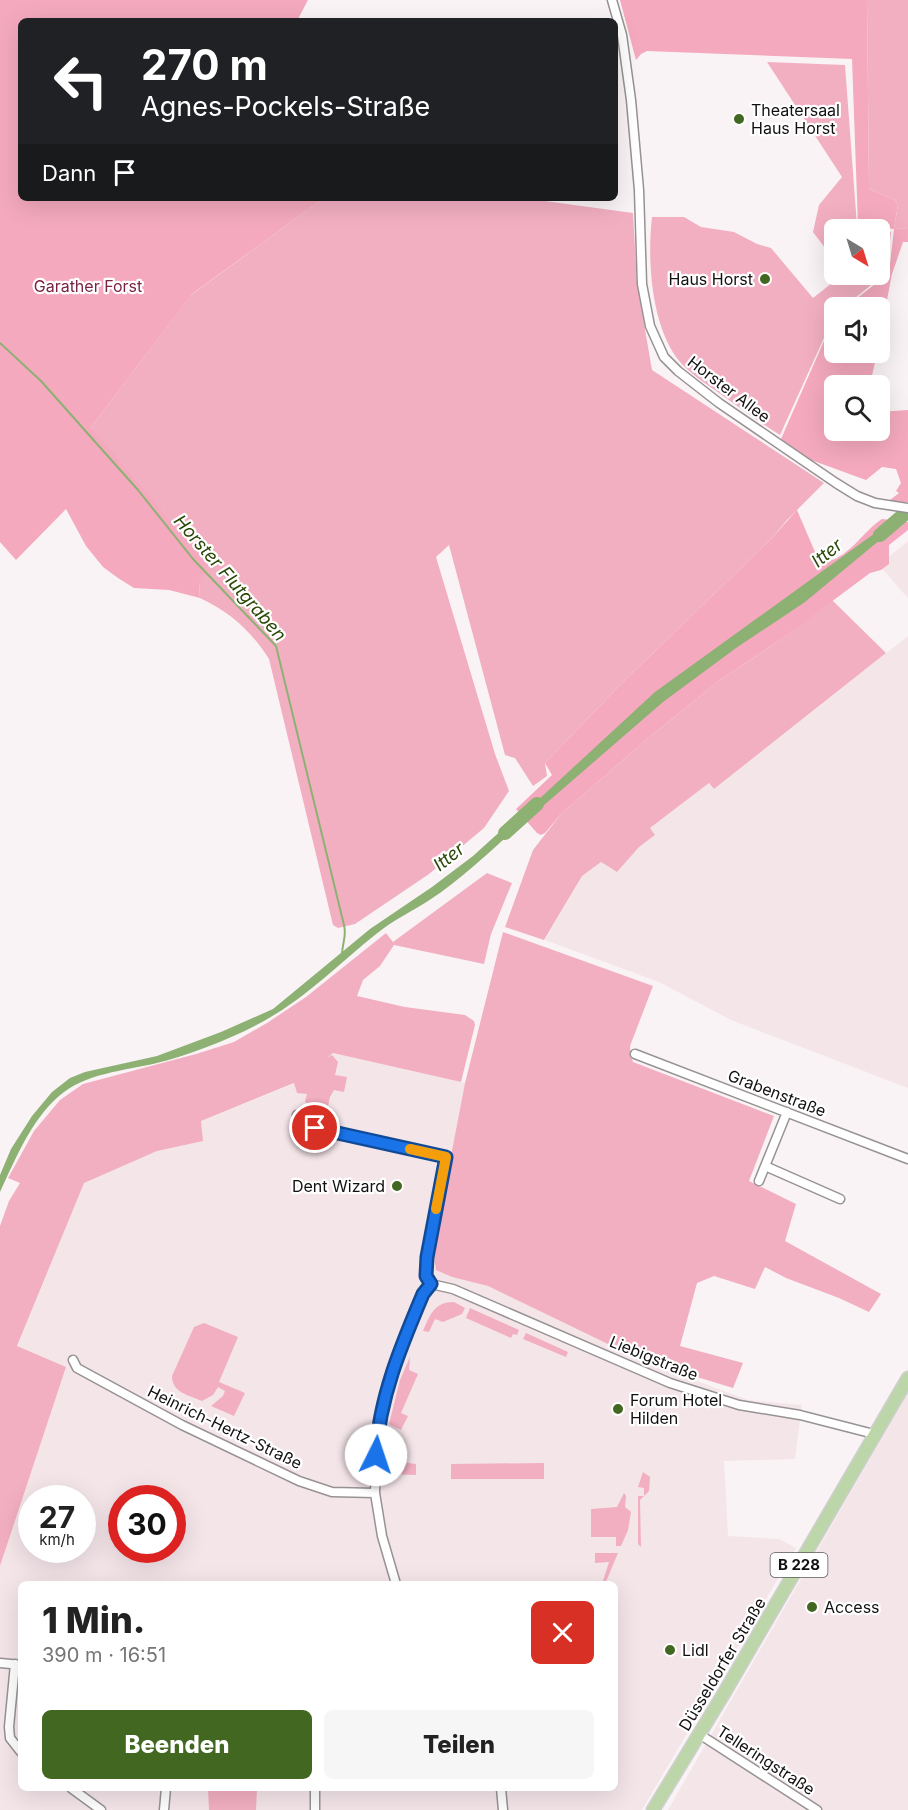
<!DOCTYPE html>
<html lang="de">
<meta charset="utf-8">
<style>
body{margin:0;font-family:Inter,sans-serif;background:#f6f6f6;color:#222;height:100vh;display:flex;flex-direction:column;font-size:22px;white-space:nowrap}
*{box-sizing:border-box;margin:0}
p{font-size:20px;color:#767676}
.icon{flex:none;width:33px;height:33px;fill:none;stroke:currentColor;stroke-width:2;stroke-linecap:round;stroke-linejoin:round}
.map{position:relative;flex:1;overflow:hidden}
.sheet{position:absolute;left:18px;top:1581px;width:600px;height:210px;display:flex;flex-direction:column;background:#fff;border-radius:9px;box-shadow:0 6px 24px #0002}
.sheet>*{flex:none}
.hud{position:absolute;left:18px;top:18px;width:600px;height:183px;border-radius:9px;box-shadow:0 6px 24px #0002;background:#202124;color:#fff;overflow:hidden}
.needle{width:39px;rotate:142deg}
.fabs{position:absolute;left:824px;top:219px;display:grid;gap:12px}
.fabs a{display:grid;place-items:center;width:66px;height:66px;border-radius:9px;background:#fff;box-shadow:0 6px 24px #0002;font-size:30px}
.speed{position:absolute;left:18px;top:1485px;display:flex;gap:12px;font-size:30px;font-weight:700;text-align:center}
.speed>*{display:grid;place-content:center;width:78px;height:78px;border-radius:50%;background:#fff;box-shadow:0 6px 24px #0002;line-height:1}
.speed small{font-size:15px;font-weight:400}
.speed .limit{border:9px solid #d22;background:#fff;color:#111}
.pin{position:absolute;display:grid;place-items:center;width:51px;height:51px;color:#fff;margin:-26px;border:3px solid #fff;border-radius:50%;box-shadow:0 2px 6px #0007}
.me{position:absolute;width:66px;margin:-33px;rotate:4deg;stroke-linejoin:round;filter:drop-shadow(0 0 4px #0008)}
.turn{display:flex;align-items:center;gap:21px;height:126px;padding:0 24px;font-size:27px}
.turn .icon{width:78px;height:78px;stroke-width:2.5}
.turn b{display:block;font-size:42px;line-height:51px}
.then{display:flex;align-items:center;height:57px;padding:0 24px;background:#0003;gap:12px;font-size:22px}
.round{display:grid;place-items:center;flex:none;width:63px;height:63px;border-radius:9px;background:#f6f6f6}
.headline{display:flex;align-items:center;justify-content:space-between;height:102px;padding:0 24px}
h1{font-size:36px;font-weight:800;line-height:45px}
.action{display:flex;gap:12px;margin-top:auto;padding:12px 24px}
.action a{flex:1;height:69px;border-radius:9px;background:#426720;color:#fff;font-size:24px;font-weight:800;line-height:69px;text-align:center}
.action a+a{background:#f6f6f6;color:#222}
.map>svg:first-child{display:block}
</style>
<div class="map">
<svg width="908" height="1810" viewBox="0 0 908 1810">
<rect width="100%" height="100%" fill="#f9f3f5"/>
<path fill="#f4e5e9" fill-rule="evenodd" d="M908,541V598L879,565Z
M908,636V1088L731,1020L659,982L545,940L582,876L601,862L617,872L639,847L655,835L650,828L709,783L714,789Z
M333,1053L465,1083L433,1248L452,1277L488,1286L641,1360L748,1400L802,1405L795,1459L724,1461L728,1536L779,1539L796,1548L642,1810H0V1566L66,1367L17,1347L84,1182L157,1151L202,1141L201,1121L293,1084L302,1079ZM32,1498H82V1550H32ZM122,1498H172V1550H122ZM21,1584H615V1788H21Z
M908,1393V1810H668L684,1782Z"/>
<path fill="#f2afc2" d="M867,0H908V229L894,228L898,205L895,200L869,189Z
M767,62L845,65L857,226L875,229L834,230V260L813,232L819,205L842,177Z
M324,198H523L633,213L637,283L652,370L824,483L787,520L771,539L621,684L545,763L547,776L533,786L515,758L505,755L449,545L436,557L495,754L509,791L484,828L429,874L355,924L338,928L333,925L269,659C251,631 230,612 200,598L199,583L91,427L191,295Z
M652,217H684L701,227L734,232L757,244L771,248L813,298L842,275L879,274V230L891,232L887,272L844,307L834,308V316L780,435C759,422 739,407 719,393C706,384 691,374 680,362C651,327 647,260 652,217Z
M832,600L886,653L714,789L709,783L650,828L655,835L639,847L617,872L601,862L582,876L544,940L505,927L533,850L561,814L647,739L720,680L780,640Z
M487,873L512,883L491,934L484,964L394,945L380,966L363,980L357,996L405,1007L465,1015L474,1021L475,1025L461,1082L333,1053L327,1058L332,1055L338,1062L335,1075L347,1077L344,1092L334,1090L330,1097L326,1115L315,1119L305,1101L307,1094L297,1093L294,1083L201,1121L203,1141L157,1151L84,1183L17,1346L66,1367L0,1566V1226L9,1201L20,1183L8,1178L34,1131L60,1100L83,1084L196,1054L234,1042L267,1023L306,997L386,933L393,942Z
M503,932L653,986L630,1046L631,1056L633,1062L774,1116L749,1181L796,1204L785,1241L881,1294L869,1312L839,1298L786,1278L765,1267L755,1289L714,1276L697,1283L680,1346L743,1363L733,1388L641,1360L488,1286L452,1277L436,1270L433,1249L465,1083Z
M454,1302L465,1308L462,1314L443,1322L435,1319L429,1332L423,1331C430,1315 434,1302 454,1302Z
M470,1308L519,1330L517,1335L513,1334L511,1338L466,1318Z
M204,1323L238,1337L219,1382L245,1393L234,1416L211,1406L223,1396L225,1391L218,1387L213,1395L202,1401C189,1395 172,1393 172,1376L194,1327Z
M526,1333L568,1352L566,1357L523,1339Z
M410,1357L409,1370L418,1374L401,1413L408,1416L401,1430L389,1424L400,1380Z
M386,1460L416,1464V1475L387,1474Z
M544,1463V1479H451V1464Z
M643,1472L650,1477L649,1491L640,1500L641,1547L638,1544V1496H644V1488L638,1487Z
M624,1493L626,1496L625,1507L631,1512L628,1530L621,1546H616V1537H591V1509L617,1507Z
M595,1553H618L605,1584H602L609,1562L595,1563Z
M208,1788H257L256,1810H209Z"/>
<path fill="#f4a9be" d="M0,0H308L297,21H21V198H324L192,294L91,427L207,565L199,583L200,598L169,590L134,588L118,578L103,567L86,546L66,509L16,560L0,542Z
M620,0H867L869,189L895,200L898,205L894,228L908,229V242H903L892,274L879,341V308L846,307L889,273L894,229L858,225L852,59L647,51L641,54L636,60Z
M834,318V352L877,353L870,385L834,386V430H879V412L908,410V502L894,503L890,500L899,493L896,491L901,483L896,469L882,467L866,480L811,460L781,439Z
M797,510L815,552L823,562C847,561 863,531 882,519L908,522V530L889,545V564L881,570L870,573L780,640L720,680L647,739L561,814L545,833L541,835L537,833L516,809L552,775L545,763L621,684L771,539Z"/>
<path fill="#8db073" d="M889,523L898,525L805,602L736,648L663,702L528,819L524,813L655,692Z
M515,818L521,824C492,849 463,878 431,899C416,909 399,917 384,928C347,956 314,991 274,1015C242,1035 193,1054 157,1063C123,1071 86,1073 59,1096C31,1120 15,1160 0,1192V1175L11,1149L32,1116L52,1092L70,1078L85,1072L157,1056L221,1032L273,1009L370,929L432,887L473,856Z"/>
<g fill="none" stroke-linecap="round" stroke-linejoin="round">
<path stroke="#8db073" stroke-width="2" d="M0,343L41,381L138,490L193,559L276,646L344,925C347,937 342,943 342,955"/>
<path stroke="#8db073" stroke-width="14" d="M880,535L908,511
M505,833L537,804"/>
<defs>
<path id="street" d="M612,0L622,35L631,100L639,190L642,284L650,326L664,357L678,371L719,403L836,483L857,496L875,503L908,508
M635,1054L908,1159
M297,1115L315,1128L446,1157L427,1257L426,1276L431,1284
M765,1166L840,1199
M759,1181L787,1112
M431,1284L453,1289L670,1383L739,1405L800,1415L874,1434
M73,1360L77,1368L182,1425L299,1481L332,1492L375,1493
M396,1584L382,1536L375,1493L377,1431L392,1370L423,1294L431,1284
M0,1663L21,1665
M15,1664L9,1727L10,1738L21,1752
M699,1734L817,1810
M71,1788L101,1810
M501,1788L503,1810
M164,1810L166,1788
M315,1810V1788"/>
<path id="primary" d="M653,1810L723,1695L908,1378"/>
</defs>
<use href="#street" stroke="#979293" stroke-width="11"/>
<use href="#primary" stroke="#d0cfcf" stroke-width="15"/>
<use href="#street" stroke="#fff" stroke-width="8"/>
<use href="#primary" stroke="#bdd6a9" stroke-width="12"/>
</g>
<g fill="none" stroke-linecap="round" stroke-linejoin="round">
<defs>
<path id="route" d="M315,1128L446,1157L427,1257L426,1276L431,1284L423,1294C401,1346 379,1398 376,1455"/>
</defs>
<use href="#route" stroke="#114b97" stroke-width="15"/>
<use href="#route" stroke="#1a73e8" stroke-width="10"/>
<path stroke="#f59e0b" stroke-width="10" d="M410,1149L446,1157L436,1209"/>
</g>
<g fill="#426720" stroke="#fff" stroke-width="2">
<circle cx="739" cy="119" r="6"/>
<circle cx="765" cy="279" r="6"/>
<circle cx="397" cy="1186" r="6"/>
<circle cx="618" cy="1409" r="6"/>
<circle cx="812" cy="1607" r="6"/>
<circle cx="670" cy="1650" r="6"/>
</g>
<g text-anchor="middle" stroke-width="4.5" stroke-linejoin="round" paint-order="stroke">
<rect fill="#fff" stroke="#595858" stroke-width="1.5" x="770.5" y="1553" width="57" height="24" rx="4.5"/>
<g font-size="15" font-weight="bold" fill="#121010">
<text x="799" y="1570">B 228</text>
</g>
<g font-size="16" fill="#121010" stroke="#fff" text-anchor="start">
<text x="751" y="116">Theatersaal<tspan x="751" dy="18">Haus Horst</tspan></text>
<text x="753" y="285" text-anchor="end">Haus Horst</text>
<text x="385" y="1192" text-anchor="end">Dent Wizard</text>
<text x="630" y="1406">Forum Hotel<tspan x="630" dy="18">Hilden</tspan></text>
<text x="824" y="1613">Access</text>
<text x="682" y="1656">Lidl</text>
</g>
<g font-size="16" fill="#792444" stroke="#fff">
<text x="88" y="292">Garather Forst</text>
</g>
<g font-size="16" fill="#121010" stroke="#fff">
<text transform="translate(729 389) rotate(37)" y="6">Horster Allee</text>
<text transform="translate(777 1093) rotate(21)" y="6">Grabenstraße</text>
<text transform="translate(654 1358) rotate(22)" y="6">Liebigstraße</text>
<text transform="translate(225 1427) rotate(26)" y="6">Heinrich-Hertz-Straße</text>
<text transform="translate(722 1664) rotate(-59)" y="6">Düsseldorfer Straße</text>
<text transform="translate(766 1760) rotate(33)" y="6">Telleringstraße</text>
</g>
<g font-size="18" font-style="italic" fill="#294805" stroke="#fff">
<text transform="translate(827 553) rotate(-39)" y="6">Itter</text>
<text transform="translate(230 578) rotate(49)" y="6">Horster Flutgraben</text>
<text transform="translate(449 857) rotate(-38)" y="6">Itter</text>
</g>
</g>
</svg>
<div class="fabs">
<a><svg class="needle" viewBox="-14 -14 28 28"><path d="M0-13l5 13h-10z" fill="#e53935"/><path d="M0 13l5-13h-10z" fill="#767676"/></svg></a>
<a><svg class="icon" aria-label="sound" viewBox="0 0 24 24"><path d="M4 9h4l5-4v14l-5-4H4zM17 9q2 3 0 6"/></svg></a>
<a><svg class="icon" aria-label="search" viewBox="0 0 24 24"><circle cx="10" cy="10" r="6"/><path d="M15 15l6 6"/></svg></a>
</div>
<div class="speed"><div>27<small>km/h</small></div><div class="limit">30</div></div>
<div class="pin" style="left:315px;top:1128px;background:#d93025"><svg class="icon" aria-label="arrive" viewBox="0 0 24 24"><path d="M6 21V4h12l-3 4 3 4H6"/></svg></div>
<svg class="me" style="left:376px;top:1455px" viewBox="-20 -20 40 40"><circle r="19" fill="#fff"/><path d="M0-13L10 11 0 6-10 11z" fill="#1a73e8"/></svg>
<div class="hud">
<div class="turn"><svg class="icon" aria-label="left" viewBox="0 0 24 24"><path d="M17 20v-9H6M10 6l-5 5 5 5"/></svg><div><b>270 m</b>Agnes-Pockels-Straße</div></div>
<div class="then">Dann<svg class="icon" aria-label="arrive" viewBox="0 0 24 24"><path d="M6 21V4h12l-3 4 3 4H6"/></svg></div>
</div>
<section class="sheet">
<div class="headline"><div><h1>1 Min.</h1><p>390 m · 16:51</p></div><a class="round" style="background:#d93025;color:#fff"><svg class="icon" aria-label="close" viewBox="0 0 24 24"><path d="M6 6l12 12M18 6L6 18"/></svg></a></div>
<div class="action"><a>Beenden</a><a>Teilen</a></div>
</section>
</div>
